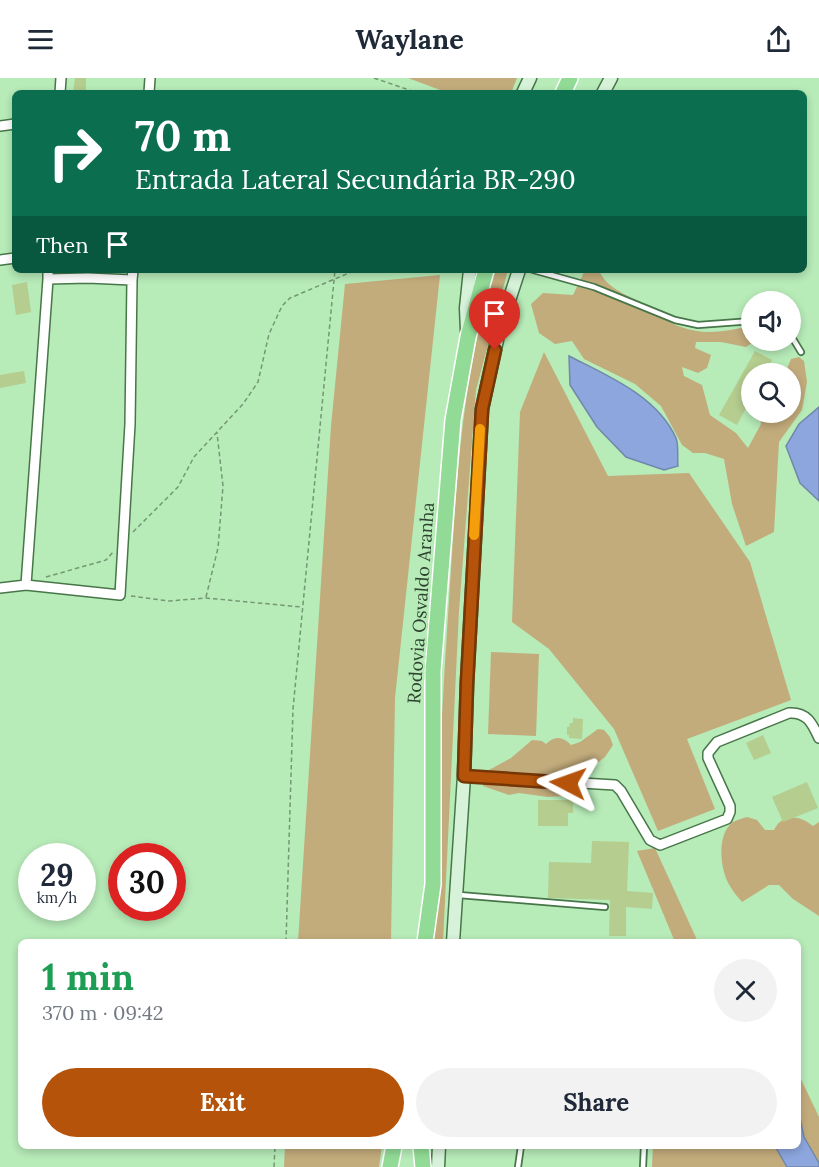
<!DOCTYPE html>
<meta charset="utf-8">
<style>
body{margin:0;font-family:Lora,serif;background:#f2f2f3;color:#1f2937;height:100vh;display:flex;flex-direction:column;font-size:22px;white-space:nowrap}
*{box-sizing:border-box;margin:0}
p{font-size:20px;color:#747a83}
.icon{flex:none;width:33px;height:33px;fill:none;stroke:currentColor;stroke-width:2;stroke-linecap:round;stroke-linejoin:round}
.map{position:relative;flex:1;overflow:hidden}
.drawer{position:absolute;left:18px;top:861px;width:783px;height:210px;display:flex;flex-direction:column;background:#fff;border-radius:9px;box-shadow:0 3px 9px #0003}
.drawer>*{flex:none}
.guide{position:absolute;left:12px;top:12px;width:795px;height:183px;border-radius:9px;box-shadow:0 3px 9px #0003;background:#0b6e4f;color:#fff;overflow:hidden}
.buttons{position:absolute;left:741px;top:213px;display:grid;gap:12px}
.buttons a{display:grid;place-items:center;width:60px;height:60px;border-radius:50%;background:#fff;box-shadow:0 3px 9px #0003;font-size:30px}
.speed{position:absolute;left:18px;top:765px;display:flex;gap:12px;font-size:30px;font-weight:700;text-align:center}
.speed>*{display:grid;place-content:center;width:78px;height:78px;border-radius:50%;background:#fff;box-shadow:0 3px 9px #0003;line-height:1}
.speed small{font-size:15px;font-weight:400}
.speed .limit{border:9px solid #d22;background:#fff;color:#111}
.pin{position:absolute;display:grid;place-items:center;width:51px;height:51px;color:#fff;margin:-62px -26px;border-radius:50% 50% 50% 0;rotate:-45deg;box-shadow:0 0 6px #0007}
.pin .icon{rotate:45deg}
.me{position:absolute;width:66px;margin:-33px;rotate:274deg;stroke-linejoin:round;filter:drop-shadow(0 0 4px #0008)}
.turn{display:flex;align-items:center;gap:21px;height:126px;padding:0 24px;font-size:27px}
.turn .icon{width:78px;height:78px;stroke-width:2.5}
.turn b{display:block;font-size:42px;line-height:51px}
.then{display:flex;align-items:center;height:57px;padding:0 24px;background:#0003;gap:12px;font-size:22px}
.round{display:grid;place-items:center;flex:none;width:63px;height:63px;border-radius:32px;background:#f2f2f3}
.summary{display:flex;align-items:center;justify-content:space-between;height:102px;padding:0 24px}
h1{font-size:36px;font-weight:700;line-height:45px;color:#1e9e55}
.action{display:flex;gap:12px;margin-top:auto;padding:12px 24px}
.action a{flex:1;height:69px;border-radius:36px;background:#b45309;color:#fff;font-size:24px;font-weight:700;line-height:69px;text-align:center}
.action a+a{background:#f2f2f3;color:#1f2937}
header{display:flex;justify-content:space-between;align-items:center;height:78px;padding:0 24px;background:#fff;font-size:27px;font-weight:700}
.map>svg:first-child{display:block}
</style>
<header><svg class="icon" aria-label="menu" viewBox="0 0 24 24"><path d="M4 6h16M4 12h16M4 18h16"/></svg>Waylane<svg class="icon" aria-label="share" viewBox="0 0 24 24"><path d="M12 15V3M7 8l5-5 5 5M5 13v7h14v-7"/></svg></header>
<div class="map">
<svg width="819" height="1089" viewBox="0 0 819 1089">
<rect width="100%" height="100%" fill="#b7ebb8"/>
<path fill="#c3ac7c" d="M408,0H517L511,15H448Z
M496,192H508L476,312L459,533L443,864H431C436,744 442,625 450,506C457,401 462,292 496,192Z
M585,192H599C606,211 630,218 646,227C658,234 668,245 681,249C703,257 723,254 745,249L751,253L752,262L755,263L746,269L721,264H696L695,270L711,277L707,290L698,295L682,289L684,298L702,307L710,337L736,355L748,370L761,346L759,335L790,334V296L785,295L791,281L799,279L804,283L807,304L802,332L779,364L774,454L746,468L732,426L724,381L705,375H693L682,367L661,328L635,306L584,281L572,263L555,266L539,255L531,226L543,215L573,217Z
M440,197L395,620L391,864H298L331,348L345,206Z
M544,274L608,398L689,395L750,484L791,622L687,661L715,731L658,753L614,651L549,571L512,544L520,334Z
M491,574L539,576L536,658L488,656Z
M598,651L604,652L610,659L613,667L605,679L591,690L584,711L577,717L548,719L519,715L509,717L483,708L489,692L511,680L532,662L542,663L546,666C555,658 562,658 571,667L580,664Z
M747,739L757,742L765,752H774C782,735 800,737 813,748L819,744V838L793,821L779,807H769L742,824C738,819 733,814 730,808C720,793 716,756 733,744C737,742 743,740 747,739Z
M655,770L698,864H675L637,773Z
M798,995L819,1039V1089H652L653,1068H798Z
M285,1068H382L379,1089H284Z"/>
<path fill="#8da6de" stroke="#7088aa" stroke-width="1.5" d="M569,278C608,298 657,318 676,360C679,368 677,380 678,388L664,392L626,379L597,349L570,307Z
M819,329V423L800,405L786,368L799,346Z
M798,1030L804,1059L819,1085V1089H787L775,1068H798Z"/>
<path fill="#b5cd8f" d="M75,0H86V15H73Z
M27,204L31,234L16,237L12,207Z
M755,273L772,282L764,296H752V319L737,347L719,337Z
M24,293L26,305L0,310V297Z
M573,640L583,641L582,661L569,660V657H567V649H569L570,645H573Z
M763,657L771,675L754,682L746,665Z
M807,704L818,730L783,744L772,719Z
M538,722H573V735H568V748H538Z
M592,763L629,764L627,813L653,815L652,831L626,829V858H609L610,822L548,820L549,784L591,785Z"/>
<g fill="none" stroke-linecap="round" stroke-linejoin="round">
<defs>
<path id="service" d="M533,192L594,209L675,242L698,247L752,243
M790,256L801,274
M459,817L605,829
M518,1089L521,1068
M643,1089L644,1068"/>
<path id="minor" d="M60,15L61,0
M149,15L150,0
M0,48L15,46
M0,182L15,180
M48,192V201L88,200L132,202L133,192
M48,201L26,507L120,517L130,346L132,202
M0,510L26,507
M464,698L615,707L621,713L650,762L660,767L727,741L730,734V728L708,680V675L717,664L789,635C807,634 812,645 819,660"/>
<path id="secondary" d="M523,15L530,0
M603,15L611,0
M467,253L466,230L470,192
M453,864L464,698L467,605L482,331L499,253L519,192
M438,1089L439,1068"/>
<path id="trunk" d="M563,15L570,0
M425,864L433,806V593L453,342L468,259L486,192
M421,1068L423,1089
M390,1089L394,1068"/>
</defs>
<use href="#service" stroke="#477649" stroke-width="8"/>
<use href="#minor" stroke="#477649" stroke-width="12"/>
<use href="#secondary" stroke="#477649" stroke-width="15"/>
<use href="#trunk" stroke="#fff" stroke-width="18"/>
<path stroke="#739874" stroke-width="1.5" stroke-dasharray="4.5 3" stroke-linecap="butt" d="M374,0L418,15
M133,454L178,409L194,379L243,326L258,304L269,256L282,228L290,220L356,192
M46,499L106,482L113,474
M131,518L169,523L206,520L301,529
M206,519L218,470L223,408L217,355
M286,864L293,631L335,192
M274,1089L275,1068"/>
<use href="#service" stroke="#fff" stroke-width="4.5"/>
<use href="#minor" stroke="#fff" stroke-width="9"/>
<use href="#secondary" stroke="#d6f2d8" stroke-width="12"/>
<use href="#trunk" stroke="#92db96" stroke-width="15"/>
</g>
<g fill="none" stroke-linecap="round" stroke-linejoin="round">
<defs>
<path id="route" d="M495,272L482,331L467,605L464,698L568,705"/>
</defs>
<use href="#route" stroke="#753606" stroke-width="15"/>
<use href="#route" stroke="#b45309" stroke-width="10"/>
<path stroke="#f59e0b" stroke-width="10" d="M474,457L480,351"/>
</g>
<g text-anchor="middle" stroke-width="5" stroke-linejoin="round" paint-order="stroke">
<g font-size="18" fill="#2e432f" stroke="#b7ebb8">
<text transform="translate(421 525) rotate(-86)" y="6">Rodovia Osvaldo Aranha</text>
</g>
</g>
</svg>
<div class="buttons">
<a><svg class="icon" aria-label="sound" viewBox="0 0 24 24"><path d="M4 9h4l5-4v14l-5-4H4zM17 9q2 3 0 6"/></svg></a>
<a><svg class="icon" aria-label="search" viewBox="0 0 24 24"><circle cx="10" cy="10" r="6"/><path d="M15 15l6 6"/></svg></a>
</div>
<div class="speed"><div>29<small>km/h</small></div><div class="limit">30</div></div>
<div class="pin" style="left:495px;top:272px;background:#d93025"><svg class="icon" aria-label="arrive" viewBox="0 0 24 24"><path d="M6 21V4h12l-3 4 3 4H6"/></svg></div>
<svg class="me" style="left:568px;top:705px" viewBox="-20 -20 40 40"><path d="M0-17L14 15 0 8-14 15z" fill="#b45309" stroke="#fff" stroke-width="4"/></svg>
<div class="guide">
<div class="turn"><svg class="icon" aria-label="right" viewBox="0 0 24 24"><path d="M7 20v-9h11M14 6l5 5-5 5"/></svg><div><b>70 m</b>Entrada Lateral Secundária BR-290</div></div>
<div class="then">Then<svg class="icon" aria-label="arrive" viewBox="0 0 24 24"><path d="M6 21V4h12l-3 4 3 4H6"/></svg></div>
</div>
<section class="drawer">
<div class="summary"><div><h1>1 min</h1><p>370 m · 09:42</p></div><a class="round"><svg class="icon" aria-label="close" viewBox="0 0 24 24"><path d="M6 6l12 12M18 6L6 18"/></svg></a></div>
<div class="action"><a>Exit</a><a>Share</a></div>
</section>
</div>
